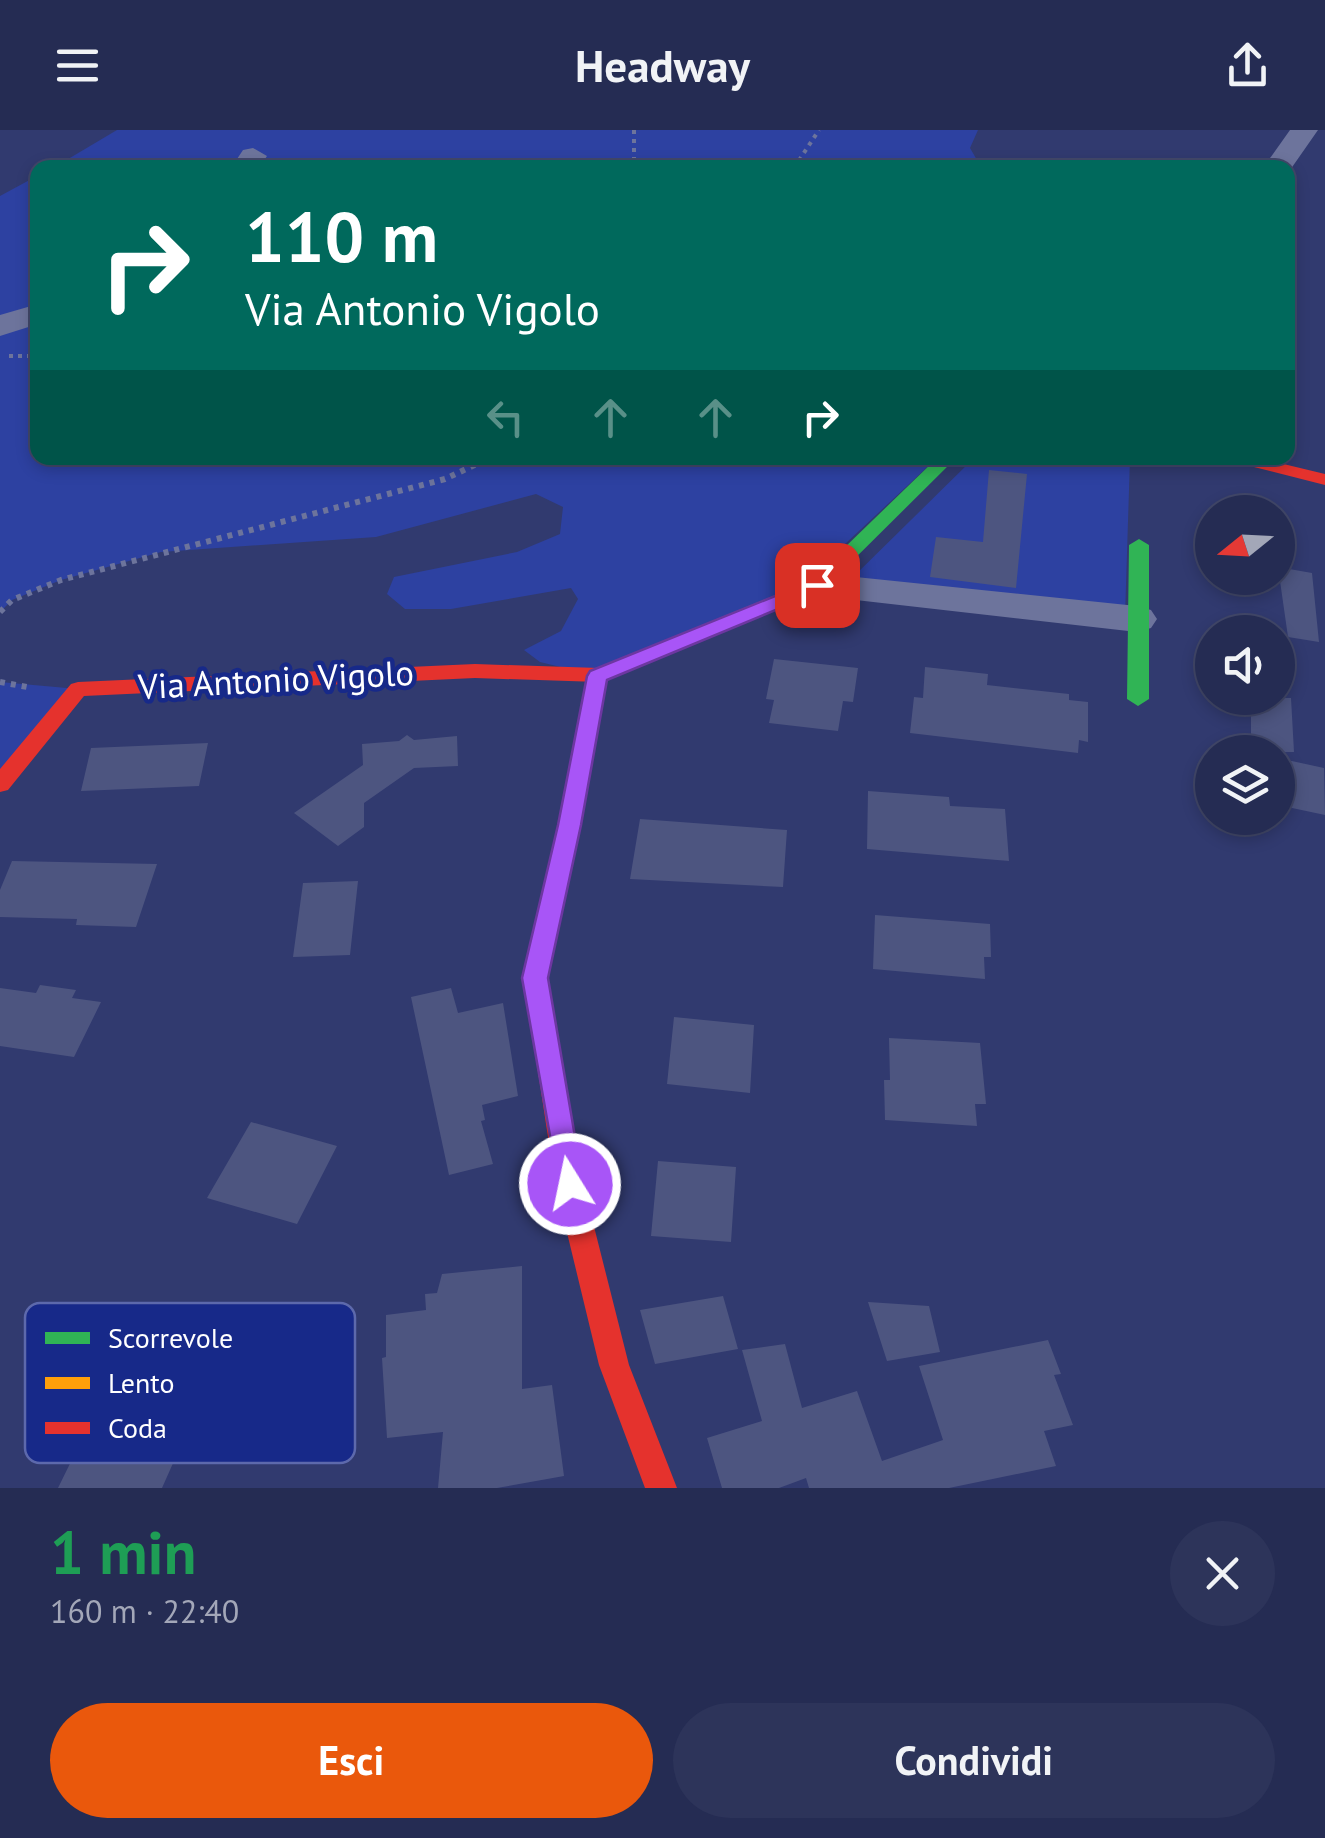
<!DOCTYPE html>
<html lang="it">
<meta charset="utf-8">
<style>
body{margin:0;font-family:"PT Sans",sans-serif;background:#2d345a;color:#f1f3f6;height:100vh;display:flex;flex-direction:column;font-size:38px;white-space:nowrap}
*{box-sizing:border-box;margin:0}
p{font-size:32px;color:#a3a7b8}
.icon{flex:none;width:55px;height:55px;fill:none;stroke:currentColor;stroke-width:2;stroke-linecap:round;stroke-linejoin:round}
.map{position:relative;height:1358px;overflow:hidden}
.details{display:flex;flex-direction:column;background:#252c53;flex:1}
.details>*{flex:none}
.banner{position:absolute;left:30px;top:30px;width:1265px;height:305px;border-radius:20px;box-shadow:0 5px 15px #0003,0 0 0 2px #42486a;background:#00695c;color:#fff;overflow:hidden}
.needle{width:65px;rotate:252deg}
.fabs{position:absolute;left:1195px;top:365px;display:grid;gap:20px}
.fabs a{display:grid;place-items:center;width:100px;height:100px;border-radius:50%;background:#252c53;box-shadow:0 5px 15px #0003,0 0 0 2px #42486a;font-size:50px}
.pin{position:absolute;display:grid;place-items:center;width:85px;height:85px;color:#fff;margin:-42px;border-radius:20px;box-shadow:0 5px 15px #0006}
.me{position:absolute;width:110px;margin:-55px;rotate:350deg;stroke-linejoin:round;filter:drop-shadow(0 0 8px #0008)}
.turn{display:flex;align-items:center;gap:35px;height:210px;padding:0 50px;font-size:45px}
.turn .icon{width:130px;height:130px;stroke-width:2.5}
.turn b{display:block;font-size:70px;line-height:85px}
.lanes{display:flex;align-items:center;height:95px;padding:0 50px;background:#0003;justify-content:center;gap:50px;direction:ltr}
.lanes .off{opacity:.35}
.round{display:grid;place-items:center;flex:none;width:105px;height:105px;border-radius:52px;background:#2d345a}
.head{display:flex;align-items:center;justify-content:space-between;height:170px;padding:0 50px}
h1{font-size:60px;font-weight:700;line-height:75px;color:#1e9e55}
.cta{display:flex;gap:20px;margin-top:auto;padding:20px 50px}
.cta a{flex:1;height:115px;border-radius:60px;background:#ea580c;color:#fff;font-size:40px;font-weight:700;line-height:115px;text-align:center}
.cta a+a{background:#2d345a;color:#f1f3f6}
header{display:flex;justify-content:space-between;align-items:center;height:130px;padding:0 50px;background:#252c53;font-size:45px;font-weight:700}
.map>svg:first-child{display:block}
</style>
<header><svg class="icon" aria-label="menu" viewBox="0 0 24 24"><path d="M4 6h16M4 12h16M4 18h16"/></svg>Headway<svg class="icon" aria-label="share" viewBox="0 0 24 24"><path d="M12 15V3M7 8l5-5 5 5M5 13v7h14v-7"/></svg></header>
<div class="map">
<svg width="1325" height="1358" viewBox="0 0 1325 1358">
<rect width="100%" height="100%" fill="#313a6f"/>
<path fill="#2d41a1" d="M117,0H978L970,18L981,37L53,38Z
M37,46L38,328H937L784,471L597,546L540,532L524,520L561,501L578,469L571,458L451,479H405L387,464L394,447L517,422L560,404L563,377L536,364L376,407L161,422L61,450L12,470L0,482V66Z
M974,328H1130L1125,487L848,452Z
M0,552L78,559L0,654Z"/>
<path fill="#4d5580" d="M989,340L1027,344L1016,458L930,447L936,407L983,412Z
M1278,437L1312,443L1319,512L1288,507Z
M774,529L858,538L853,572L843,571L838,601L769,593L774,570L766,569Z
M925,537L988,544L987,555L1069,564V570L1088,572V612L1079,610L1078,623L910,603L914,567L923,568Z
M1251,568H1291L1294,622H1251Z
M407,605L414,610L457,606L458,636L414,638L364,673V697L338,716L294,683L363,635L362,614L399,611Z
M208,613L199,656L81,661L91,618Z
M1278,628L1324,638L1325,685L1278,675Z
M868,661L949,667L950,676L1005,679L1009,731L867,719Z
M640,689L787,700L783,757L630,749Z
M12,731L157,734L136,797L76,795L77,789L0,787V760Z
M358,751L350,825L293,827L303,753Z
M875,785L990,794L991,827H984L985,849L873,839Z
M40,855L76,860L72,868L101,872L74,927L0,916V858L36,863Z
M451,858L458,883L503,873L518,966L482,975L485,990L481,991L493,1034L449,1045L411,867Z
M674,887L754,895L750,963L667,954Z
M889,908L980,913L986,974H975L977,996L885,990L884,950H890Z
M251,992L337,1016L297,1094L207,1068Z
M658,1031L736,1037L731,1112L651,1106Z
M522,1136V1259L552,1255L564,1346L497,1358H438L443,1302L387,1308L382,1228L386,1227V1185L426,1180L425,1164L437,1163L442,1144Z
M723,1166L738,1219L655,1234L640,1180Z
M868,1172L929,1176L940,1222L887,1231Z
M1048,1210L1061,1244L1054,1245L1073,1295L1044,1301L1056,1336L949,1358H809L806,1348L779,1358H722L707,1308L762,1291L742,1220L785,1214L802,1278L857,1261L882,1331L943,1310L919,1236Z
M86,1301L178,1322L162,1358H58Z"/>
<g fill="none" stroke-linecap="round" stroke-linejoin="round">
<path stroke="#6d749c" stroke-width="4" stroke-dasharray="4 5" stroke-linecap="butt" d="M634,0V38
M771,38L796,32
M794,38L819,0
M9,226H38
M478,334L490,328"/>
<path stroke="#6d749c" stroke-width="6" stroke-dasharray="5 6" stroke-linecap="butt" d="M0,482L12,470L61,450L445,349L483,331
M0,552L27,557"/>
<path fill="#6d749c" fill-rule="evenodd" d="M1290,0H1318L1288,43V38H1263Z
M253,18L267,26L259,38H231L243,20Z
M38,174V194L0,206V185Z
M817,443L1137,476L1151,480L1157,489L1151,498L1137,502L803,464L797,455L803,446Z"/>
<path fill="#30b455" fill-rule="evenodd" d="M937,328H956L824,459L606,550H592L589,545L592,540L810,451Z
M1139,409L1149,415V569L1138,576L1127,569L1129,415Z"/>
<path fill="#ff9f0a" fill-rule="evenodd" d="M597,539L607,546L581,695L547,848L565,948L561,956L552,959L543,956L539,948L523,848L559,695L587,546Z"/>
<path fill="#e5322d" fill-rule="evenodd" d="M1231,328H1259L1325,344V355L1234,332Z
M475,534L599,538L609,545L599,552L475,548L84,566L8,660L0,662V639L71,554L78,552Z
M552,937L561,940L565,948L583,1053L629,1235L677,1358H645L599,1235L555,1053L539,948L543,940Z"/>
</g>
<path fill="#a855f7" stroke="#6d37a1" stroke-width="2.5" d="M817,449L827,455L824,460L607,550L581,695L548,848L583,1054L579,1062L570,1066L560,1062L522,848L558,695L587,546L590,541Z"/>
<g text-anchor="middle" stroke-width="9" stroke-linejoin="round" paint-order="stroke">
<g font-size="35" fill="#fff" stroke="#172989">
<text transform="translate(276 550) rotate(-3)" y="12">Via Antonio Vigolo</text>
</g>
</g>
<rect x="25" y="1173" width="330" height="160" rx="15" fill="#172989" stroke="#5d69ac" stroke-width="2.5"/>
<rect x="45" y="1202" width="45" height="12" fill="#30b455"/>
<rect x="45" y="1247" width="45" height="12" fill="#ff9f0a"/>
<rect x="45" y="1292" width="45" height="12" fill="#e5322d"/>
<g font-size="28" fill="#fff">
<text x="108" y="1218">Scorrevole</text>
<text x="108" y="1263">Lento</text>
<text x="108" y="1308">Coda</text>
</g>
</svg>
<div class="fabs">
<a><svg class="needle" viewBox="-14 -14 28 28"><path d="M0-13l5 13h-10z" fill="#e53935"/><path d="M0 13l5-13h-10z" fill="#a3a7b8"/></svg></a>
<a><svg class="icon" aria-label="sound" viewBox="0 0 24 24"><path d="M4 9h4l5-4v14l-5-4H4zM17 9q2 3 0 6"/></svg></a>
<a><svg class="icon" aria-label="layers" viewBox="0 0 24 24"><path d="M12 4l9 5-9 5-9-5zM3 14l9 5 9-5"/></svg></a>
</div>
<div class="pin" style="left:817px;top:455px;background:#d93025"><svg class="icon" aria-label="arrive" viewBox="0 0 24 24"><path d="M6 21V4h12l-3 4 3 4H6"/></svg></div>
<svg class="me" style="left:570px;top:1054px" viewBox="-20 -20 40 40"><circle r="17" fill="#a855f7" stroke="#fff" stroke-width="3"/><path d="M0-11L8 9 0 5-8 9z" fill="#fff"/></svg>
<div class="banner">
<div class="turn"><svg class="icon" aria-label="right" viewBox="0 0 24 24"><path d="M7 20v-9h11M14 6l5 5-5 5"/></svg><div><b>110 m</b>Via Antonio Vigolo</div></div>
<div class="lanes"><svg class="icon off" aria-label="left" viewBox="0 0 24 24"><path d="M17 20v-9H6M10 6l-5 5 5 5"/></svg><svg class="icon off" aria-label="ahead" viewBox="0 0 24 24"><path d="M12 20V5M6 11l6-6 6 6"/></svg><svg class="icon off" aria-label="ahead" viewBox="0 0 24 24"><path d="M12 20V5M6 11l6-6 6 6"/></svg><svg class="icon" aria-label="right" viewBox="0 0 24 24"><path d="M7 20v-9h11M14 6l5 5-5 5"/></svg></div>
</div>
</div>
<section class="details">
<div class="head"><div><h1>1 min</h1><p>160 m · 22:40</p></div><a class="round"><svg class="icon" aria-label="close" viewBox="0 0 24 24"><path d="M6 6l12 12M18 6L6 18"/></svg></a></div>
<div class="cta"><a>Esci</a><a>Condividi</a></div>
</section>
